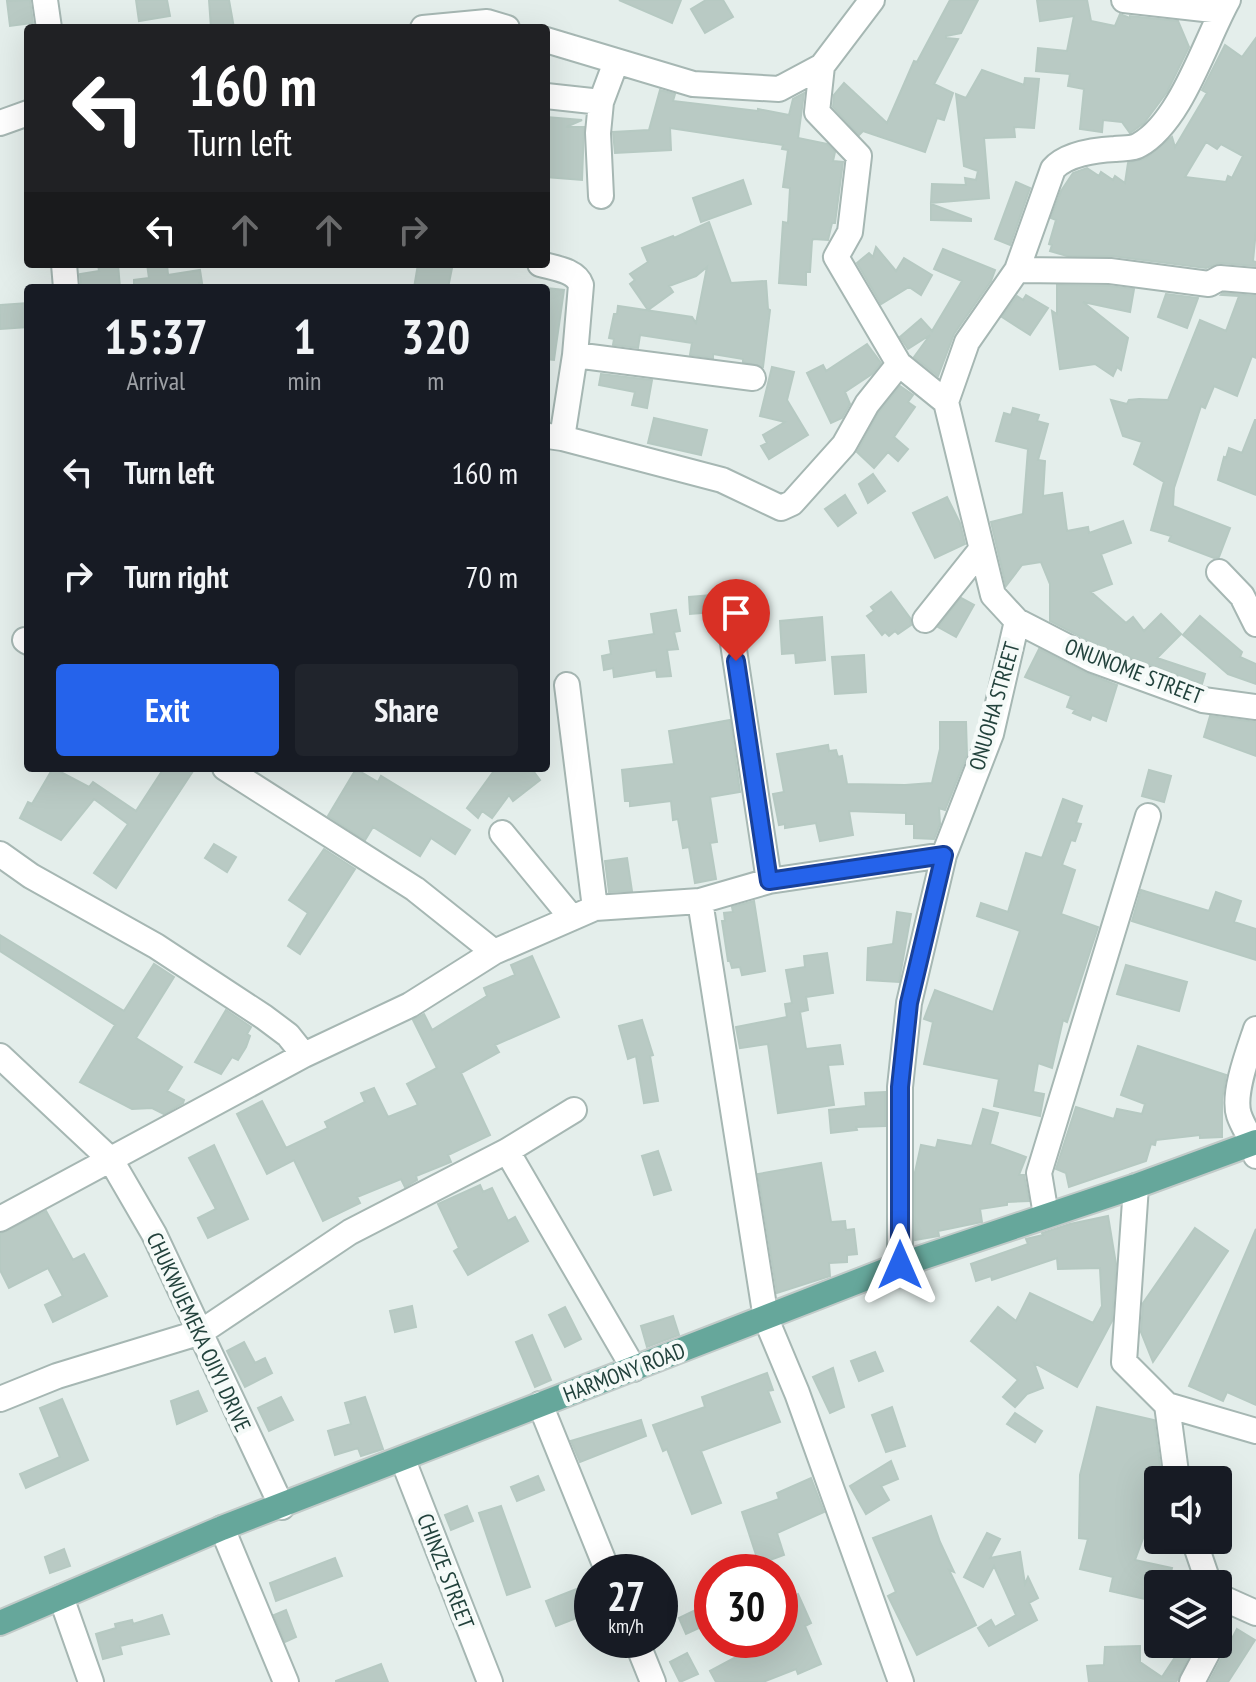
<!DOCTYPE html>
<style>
body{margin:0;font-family:"PT Sans Narrow",sans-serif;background:#20242c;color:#f1f3f6;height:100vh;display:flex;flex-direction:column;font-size:30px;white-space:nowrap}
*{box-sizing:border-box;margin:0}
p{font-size:26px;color:#9ea1a6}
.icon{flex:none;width:44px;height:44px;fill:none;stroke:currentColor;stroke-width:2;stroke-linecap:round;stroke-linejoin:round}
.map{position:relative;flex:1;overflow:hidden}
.panel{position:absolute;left:24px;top:284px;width:526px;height:488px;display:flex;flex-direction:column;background:#171b24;border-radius:8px;box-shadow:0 8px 32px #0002}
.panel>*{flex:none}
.banner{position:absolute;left:24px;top:24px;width:526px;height:244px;border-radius:8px;box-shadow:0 8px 32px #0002;background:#202124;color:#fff;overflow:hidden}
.buttons{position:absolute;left:1144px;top:1466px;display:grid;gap:16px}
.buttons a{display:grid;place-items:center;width:88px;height:88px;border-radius:8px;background:#171b24;box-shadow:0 8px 32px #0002;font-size:40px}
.speed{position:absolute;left:574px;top:1554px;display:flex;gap:16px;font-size:40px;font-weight:700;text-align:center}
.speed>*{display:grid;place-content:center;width:104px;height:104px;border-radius:50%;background:#171b24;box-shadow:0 8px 32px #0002;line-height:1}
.speed small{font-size:20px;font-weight:400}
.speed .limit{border:12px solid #d22;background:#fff;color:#111}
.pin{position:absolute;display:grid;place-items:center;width:68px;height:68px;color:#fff;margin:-82px -34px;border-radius:50% 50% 50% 0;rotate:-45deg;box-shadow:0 0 8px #0007}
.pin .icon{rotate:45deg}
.me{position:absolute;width:88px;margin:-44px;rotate:0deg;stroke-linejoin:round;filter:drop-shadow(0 0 6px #0008)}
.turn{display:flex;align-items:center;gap:28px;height:168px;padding:0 32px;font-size:36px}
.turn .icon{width:104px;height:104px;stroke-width:2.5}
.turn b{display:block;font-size:56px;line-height:68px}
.lanes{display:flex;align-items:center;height:76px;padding:0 32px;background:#0003;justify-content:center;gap:40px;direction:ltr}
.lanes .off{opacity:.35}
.eta{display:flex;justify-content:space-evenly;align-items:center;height:136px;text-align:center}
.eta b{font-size:48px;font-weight:700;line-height:56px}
.action{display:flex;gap:16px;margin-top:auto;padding:16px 32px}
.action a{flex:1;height:92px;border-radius:8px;background:#2563eb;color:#fff;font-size:32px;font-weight:700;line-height:92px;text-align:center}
.action a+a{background:#20242c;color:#f1f3f6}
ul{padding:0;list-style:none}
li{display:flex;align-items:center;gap:24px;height:104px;padding:0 32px}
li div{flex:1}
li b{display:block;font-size:30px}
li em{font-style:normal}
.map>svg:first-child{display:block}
</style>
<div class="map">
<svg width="1256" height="1682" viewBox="0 0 1256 1682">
<rect width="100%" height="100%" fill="#e4eeeb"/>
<path fill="#b9cac4" stroke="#b6c9c2" stroke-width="2" fill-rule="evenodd" d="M30,0L33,23L10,26L7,1Z
M136,0H167L170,16L139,21Z
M209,0H229L234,28H211Z
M619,0H681L672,23Z
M706,0H723L733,17L705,33L691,9Z
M950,0H978L961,33L946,36V38L958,39L934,84L953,93L944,120L937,118L925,152L863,131L859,135L833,107L834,95L844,83L887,123L914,61L917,62Z
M1037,0H1087L1091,21L1115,26L1120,14L1130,18V16L1178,21L1189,47L1167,92L1144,123L1130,133L1122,122L1103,120L1102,132L1080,129L1084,89L1068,86L1070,74L1036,71L1038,48L1067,51L1074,16L1040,21Z
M1256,38V230L1253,261L1256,262V266L1220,263L1206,268L1112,256H1067L1050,251L1052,245L1049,244L1056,220L1051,218L1061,191L1073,173L1087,168L1099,176L1101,172L1113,180L1115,176L1125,183L1128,163L1146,158L1172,137L1175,147L1207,93L1202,90L1225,45L1242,57ZM1206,142L1217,149L1221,144L1243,156L1232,178L1228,176L1226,182L1185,177Z
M982,70L1024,85L1025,78L1039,79L1034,128L1014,127L1015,137L984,138L989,198L931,203L932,184L966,185L965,178L976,180L978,171L964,166L956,94L966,98Z
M660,90L675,94L673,101L758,111V109L789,115L793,99L804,93L798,138L827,144L835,152L833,161L843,162L835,223H832L828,240L813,239L812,241L810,272H806V285L779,283L783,222L788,223L790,188L783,187L788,150L782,149L783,145L670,128L671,150L615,153L613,132L649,130Z
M546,117L582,120L566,127H584L582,180L546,177Z
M743,180L751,204L701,222L693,198Z
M1016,182L1030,188L1010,245L995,239Z
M931,204L971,219V221L931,220Z
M709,222L731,283L766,281L768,309L770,310L763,367L743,362V359L713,354V358L690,355L692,343L640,335L638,348L613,345L614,339L609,338L614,314H617L618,306L692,317L696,323L707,267L696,276L669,286L673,292L648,310L630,284L635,280L630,274L648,262L642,248L673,236L674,238Z
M876,247L896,271L904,258L932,275L921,295L909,287L881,304L857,263L869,253L873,257Z
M943,249L995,270L991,281L954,334L938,376L914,357L930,335L908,349L900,337L921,319L932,331L962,281L934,269Z
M98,264H118L120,288H81L80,274L99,271Z
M147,264H167L168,275L200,270L202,283H199L200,288H134V280L149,278Z
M418,264H437L452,268L448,288H414Z
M1057,285L1109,286L1134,289L1130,312L1083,302L1128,338L1121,370L1117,367L1113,376L1095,364L1060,369L1052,311L1057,314Z
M546,288L564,290L554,360L546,359Z
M1223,293L1256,296V358L1252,356L1237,396L1214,386L1205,408L1201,406L1174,488L1173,506L1230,528L1219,557L1214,558L1169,541L1171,536L1151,530L1164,482L1134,464L1142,442L1123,436L1111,400L1127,404L1129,400L1139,399L1168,400L1200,320L1226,331L1239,296L1221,295Z
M1166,294L1198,298L1187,328L1158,317Z
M1026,295L1048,308L1030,335L1002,317L1017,296L1023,300Z
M28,303V327L0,329V305Z
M867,344L881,363L872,374L845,392L850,404L842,418L831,423L807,373L823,365L826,371Z
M772,367L794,372L787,400L808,435L769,459L761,446L767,443L763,435L785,422L760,416Z
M601,374L652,380L647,408L632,405L635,392L599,385Z
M900,386L913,395L908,402L915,407L894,437L908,449L898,461L888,452L874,468L857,452L879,412Z
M1013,408L1039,415L1037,421L1048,424L1038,460L1045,461L1043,496L1062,493L1067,531L1088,527L1089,533L1123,521L1131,543L1101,554L1112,584L1091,592L1126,623L1133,617L1144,631L1161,614L1181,634L1157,658L1205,674L1202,684L1099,646L1050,621V584L1041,562L1022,565L1006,586L991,522L1023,514L1028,449L996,441L1004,413L1011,415Z
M654,418L707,430L701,455L648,443Z
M1255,420H1256V495L1218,480L1224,457L1226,458L1229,448L1242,453Z
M873,474L885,491L868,503L859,484Z
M845,495L856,513L838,526L825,509Z
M947,497L960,523L965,544L935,558L913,513Z
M891,592L910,618L911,625L898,634L895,631L889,636L885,632L882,635L867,616L874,611L871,607Z
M712,595L714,612L690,614L689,597Z
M961,598L974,605L956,637L938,627Z
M676,610L680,631L674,632L678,649L667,650L671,676L657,677L656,670L614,677L613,668L604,670L602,656L611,654L609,641L654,634L651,614Z
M1200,616L1242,652L1240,657L1256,664V684L1228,674L1183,635Z
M822,617L825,660L796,663L795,653L782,654L780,621Z
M1039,649L1086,673L1117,685L1106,721L1092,715L1090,720L1073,713L1075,710L1067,707L1071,696L1025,677Z
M864,655L866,692L835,694L832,657Z
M1210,716L1256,722V756L1204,737Z
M730,720L740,792L710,797L717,842L710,843L716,879L695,883L689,847L683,848L678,819L673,820L671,801L630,806V801H625L622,770L674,764L669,731Z
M940,722H966L967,755L945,810L939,808L940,824L934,839L914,838V824H906V813L849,811L853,835L820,841L816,823L785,828V824L779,825L773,794L784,792L777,754L828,745L829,751L836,750L838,757L842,756L847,784L905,785L932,783L940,749Z
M53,768L89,787L93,782L136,811L164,768H195L116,888L94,873L128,824L94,799L61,840L20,818L28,802L32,804Z
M496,768H531L540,780L513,801L509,795L492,818L482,811L478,818L467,808Z
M356,769L378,782L381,776L470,830L455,854L431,838L420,856L373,827L365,840L328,816Z
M1149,770L1171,776L1164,802L1142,796Z
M1063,799L1082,806L1076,823L1081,824L1075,841L1071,840L1062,865L1075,870L1061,914L1098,927L1067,1022L1063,1020L1052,1068L1038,1063L1033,1092L1044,1094L1040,1116L994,1106L999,1079L924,1064L933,1022L924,1019L935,990L993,1012L1020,931L977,916L981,903L1008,912L1026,853L1042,858Z
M214,844L236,857L227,872L205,858Z
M324,849L355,869L300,954L288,946L308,913L289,900Z
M627,858L632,891L609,892L605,861Z
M1141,890L1209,911L1216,892L1241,901L1234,922L1256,929V960L1132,921Z
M754,901L765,971L742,975L740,967L732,968L730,961H728L722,921H725L724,913L733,912L732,907Z
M897,912L911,914L899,982L867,980L868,948L893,944Z
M0,935L124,1011L154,964L174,977L136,1038L182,1067L167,1091L184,1100L183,1103L164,1114L152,1108L132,1109L80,1082L115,1025L0,951Z
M827,953L833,993L806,997L808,1010L800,1012L806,1049L840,1045L843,1064L828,1065L834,1105L778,1113L768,1044L740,1048L736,1027L787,1017L785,1004L792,1003L786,970L805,967L804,956Z
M532,956L559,1017L495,1045L499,1052L461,1073L490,1135L448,1155L451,1162L416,1176L417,1180L405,1187L401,1179L357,1197L360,1203L323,1221L294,1160L267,1174L237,1114L262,1101L286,1148L328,1128L325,1122L365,1102L361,1093L374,1088L388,1117L418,1105L407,1084L437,1068L413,1020L424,1014L432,1030L487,996L484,988L515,975L511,965Z
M1126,965L1187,982L1179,1011L1117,994Z
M226,1010L251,1027L247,1034L250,1036L246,1047L238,1060L232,1057L221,1074L195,1062Z
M642,1020L653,1055L650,1056L658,1101L644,1103L636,1056L628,1059L619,1026Z
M1138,1046L1226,1075L1222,1100V1137L1200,1138V1135L1156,1140L1155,1145L1151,1144L1146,1161L1069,1187L1066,1173L1056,1169L1076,1107L1114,1119L1117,1109L1142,1114L1145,1104L1121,1095Z
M885,1092V1126L856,1127L857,1130L831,1133L829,1110L866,1106L865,1093Z
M983,1109L998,1113L990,1144L1026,1157L1019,1175H1024L1029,1201L1007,1202V1205L980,1209L982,1222L938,1231L939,1236L915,1240V1172L921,1145L936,1148L938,1140L972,1146Z
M214,1145L248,1219L208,1238L198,1218L216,1209L189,1158Z
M658,1151L671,1190L654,1195L642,1156Z
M821,1163L831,1222L845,1221L846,1230L854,1229L857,1254L847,1255V1262L829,1263L830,1276L777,1293L758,1174Z
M480,1185L483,1192L492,1188L508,1221L515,1217L528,1241L468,1275L454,1251L459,1248L438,1204Z
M46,1211L73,1260L84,1254L107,1296L53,1322L45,1305L63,1296L48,1268L9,1288L0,1270V1234Z
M1108,1216L1116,1264L1112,1321L1077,1387L1034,1363L1043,1388L1027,1394L1015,1407L1003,1397L1018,1380L971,1341L998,1307L1016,1321L1030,1293L1093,1323L1102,1306L1100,1268L1058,1269L1057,1258L992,1280L991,1276L976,1281L971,1264L1028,1244L1026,1239L1043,1235L1042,1233L1070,1224Z
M1195,1228L1228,1251L1153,1362L1141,1332L1143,1303Z
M1256,1229V1405L1227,1392L1223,1401L1189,1386Z
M412,1306L416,1327L395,1332L390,1311Z
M565,1307L581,1339L565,1347L549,1315Z
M673,1316L679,1335L647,1347L641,1326Z
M532,1335L551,1380L535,1387L516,1342Z
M244,1342L255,1363L265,1358L272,1373L245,1387L227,1351Z
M875,1352L883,1371L859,1381L851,1361Z
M833,1368L844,1407L830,1413L813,1377Z
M767,1373L773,1390L768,1391L780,1422L701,1451L721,1503L692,1514L667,1449L663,1451L653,1425L705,1407L702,1397Z
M198,1391L207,1411L177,1424L171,1401Z
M281,1397L293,1420L269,1431L258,1408Z
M365,1397L383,1449L361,1456L358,1448L335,1455L328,1431L351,1424L345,1403Z
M62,1399L88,1460L26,1488L20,1474L60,1457L40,1408Z
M892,1407L905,1446L886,1452L872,1415Z
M1097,1407L1154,1420L1162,1480H1158V1498L1135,1560L1172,1568L1168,1584H1158V1602L1110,1591L1113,1577L1080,1569L1088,1539L1079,1538L1080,1475Z
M1015,1413L1042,1431L1035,1442L1007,1424Z
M641,1420L646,1436L580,1462L571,1441Z
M891,1461L898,1479L881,1486L889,1500L866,1514L850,1486Z
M538,1476L544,1490L517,1501L511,1487Z
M811,1478L824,1512L777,1533L784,1555L759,1564L742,1512L779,1499L777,1493Z
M467,1506L473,1521L451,1530L445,1515Z
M501,1506L530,1587L507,1595L479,1513Z
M931,1516L940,1542L954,1572L949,1570L976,1625L917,1655L888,1596L896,1592L873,1538Z
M987,1533L1000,1539L990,1558L1020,1552L1025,1584L1028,1577L1038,1598L1029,1603L1037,1620L989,1646L978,1628L991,1620L995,1627L1016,1615L994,1566L983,1587L964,1577Z
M64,1549L70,1566L50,1573L45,1557Z
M335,1558L342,1576L276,1601L270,1583Z
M589,1584L592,1593V1612L556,1626L546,1601Z
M798,1594L811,1623L805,1626L821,1664L798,1674L796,1669L763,1682H716L710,1671L753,1648L752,1643L761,1640H788L780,1623V1602Z
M712,1602V1622L686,1634L679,1618Z
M286,1610L296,1637L285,1642L274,1615Z
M162,1615L169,1634L120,1646L122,1654L103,1659L96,1634L116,1628L115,1624L132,1620L133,1624Z
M1237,1629L1255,1640L1228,1682H1209Z
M1183,1645L1192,1650L1176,1682H1089L1087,1666L1104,1665L1105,1647L1140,1646V1662L1162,1677Z
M687,1653L698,1674L680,1682L670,1662Z
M381,1664L388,1682H336V1681Z"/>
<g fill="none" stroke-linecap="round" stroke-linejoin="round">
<defs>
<path id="minor" d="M45,0L49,28
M1124,0L1222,11
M423,28L487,22L507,28
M546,40L693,84L779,89L822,66L872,0
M822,66L817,112L859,156L850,232L836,257L899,364L946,402
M546,96L601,102
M0,123L28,113
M601,196L598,133L601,102L616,62
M64,264L66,288
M540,264C554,268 576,270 581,285L575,355L562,438L548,436
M1017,270L1053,169C1066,154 1096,150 1115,149C1123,148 1133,149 1139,145C1181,122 1205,41 1228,0
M575,355L753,378
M562,438L722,480L781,508L792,503L844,445L867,404L899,364
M1219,572L1242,596L1256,624
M925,620L980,551
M1017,621L1093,660L1203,700L1256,707
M731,630L769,881
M25,640L28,642
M567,685L595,908
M225,768L415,889L494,952
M502,833L572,918
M0,854L31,876L156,946L264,1017L288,1035L304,1055
M700,901L766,1319L797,1393L901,1682
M1256,1029C1249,1050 1232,1094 1239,1115C1244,1130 1254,1140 1256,1156
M0,1056L111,1160L154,1234L282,1507
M507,1151L634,1369
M1136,1186L1124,1362L1167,1405L1177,1480
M1046,1215L1039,1173L1148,816
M0,1219L304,1055L410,1005L494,952L595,908L700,901L769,881L944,855
M900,1265V1087L909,1003L944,855L991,734L1017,621L993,595L946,402L967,342L1017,270L1110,271L1209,284L1220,278L1256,281
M0,1399L57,1376L201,1332L350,1232L507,1151L574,1110
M540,1404L608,1572
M1167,1405L1256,1431
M403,1460L490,1682
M222,1528L286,1682
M1194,1540L1209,1584
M1218,1596L1256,1613
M61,1597L91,1682
M636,1640L653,1682
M1192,1682L1212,1644"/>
<path id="major" d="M0,1623L222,1528L900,1265L1136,1186L1256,1142"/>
</defs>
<use href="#minor" stroke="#a6b7b3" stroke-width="28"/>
<use href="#major" stroke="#c1cac8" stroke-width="28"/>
<use href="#minor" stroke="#fff" stroke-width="24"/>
<use href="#major" stroke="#66a79b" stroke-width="24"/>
</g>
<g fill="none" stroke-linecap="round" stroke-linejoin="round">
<defs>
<path id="route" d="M736,661L769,881L944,855L909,1003L900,1087V1265"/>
</defs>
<use href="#route" stroke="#184099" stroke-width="20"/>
<use href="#route" stroke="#2563eb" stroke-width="14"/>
</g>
<g text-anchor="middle" stroke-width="8" stroke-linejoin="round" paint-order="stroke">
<g font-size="22" fill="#22423c" stroke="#f5faf8">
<text transform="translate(1134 671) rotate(21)" y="8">ONUNOME STREET</text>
<text transform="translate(994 706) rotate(-74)" y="8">ONUOHA STREET</text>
<text transform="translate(199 1332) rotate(65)" y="8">CHUKWUEMEKA OJIYI DRIVE</text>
<text transform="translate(624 1372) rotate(-21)" y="8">HARMONY ROAD</text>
<text transform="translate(446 1571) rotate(69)" y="8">CHINZE STREET</text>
</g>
</g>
</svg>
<div class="buttons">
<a><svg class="icon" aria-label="sound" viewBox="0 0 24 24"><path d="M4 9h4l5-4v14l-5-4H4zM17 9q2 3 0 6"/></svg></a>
<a><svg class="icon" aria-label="layers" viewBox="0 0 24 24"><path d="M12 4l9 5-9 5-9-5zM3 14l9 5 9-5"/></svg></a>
</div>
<div class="speed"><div>27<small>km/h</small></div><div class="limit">30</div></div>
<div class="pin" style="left:736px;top:661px;background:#d93025"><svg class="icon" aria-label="arrive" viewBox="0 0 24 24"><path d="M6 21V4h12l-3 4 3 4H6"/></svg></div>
<svg class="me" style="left:900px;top:1265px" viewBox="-20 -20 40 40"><path d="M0-17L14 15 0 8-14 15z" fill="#2563eb" stroke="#fff" stroke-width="4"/></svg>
<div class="banner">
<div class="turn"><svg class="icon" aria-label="left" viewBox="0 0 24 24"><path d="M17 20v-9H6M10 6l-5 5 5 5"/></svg><div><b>160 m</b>Turn left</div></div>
<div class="lanes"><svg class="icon" aria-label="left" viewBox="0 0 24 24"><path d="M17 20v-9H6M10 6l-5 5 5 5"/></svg><svg class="icon off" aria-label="ahead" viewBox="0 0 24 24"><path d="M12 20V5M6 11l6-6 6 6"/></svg><svg class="icon off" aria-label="ahead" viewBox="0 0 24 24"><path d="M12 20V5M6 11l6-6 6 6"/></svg><svg class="icon off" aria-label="right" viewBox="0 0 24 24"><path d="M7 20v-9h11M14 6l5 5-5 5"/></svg></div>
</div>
<section class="panel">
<div class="eta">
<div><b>15:37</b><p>Arrival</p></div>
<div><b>1</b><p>min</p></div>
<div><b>320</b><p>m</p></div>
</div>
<ul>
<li><svg class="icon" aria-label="left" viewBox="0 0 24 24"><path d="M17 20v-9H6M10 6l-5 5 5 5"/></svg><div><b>Turn left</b></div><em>160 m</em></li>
<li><svg class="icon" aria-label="right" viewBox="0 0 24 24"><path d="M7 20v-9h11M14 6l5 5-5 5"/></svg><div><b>Turn right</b></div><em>70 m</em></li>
</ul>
<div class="action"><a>Exit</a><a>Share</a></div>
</section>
</div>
